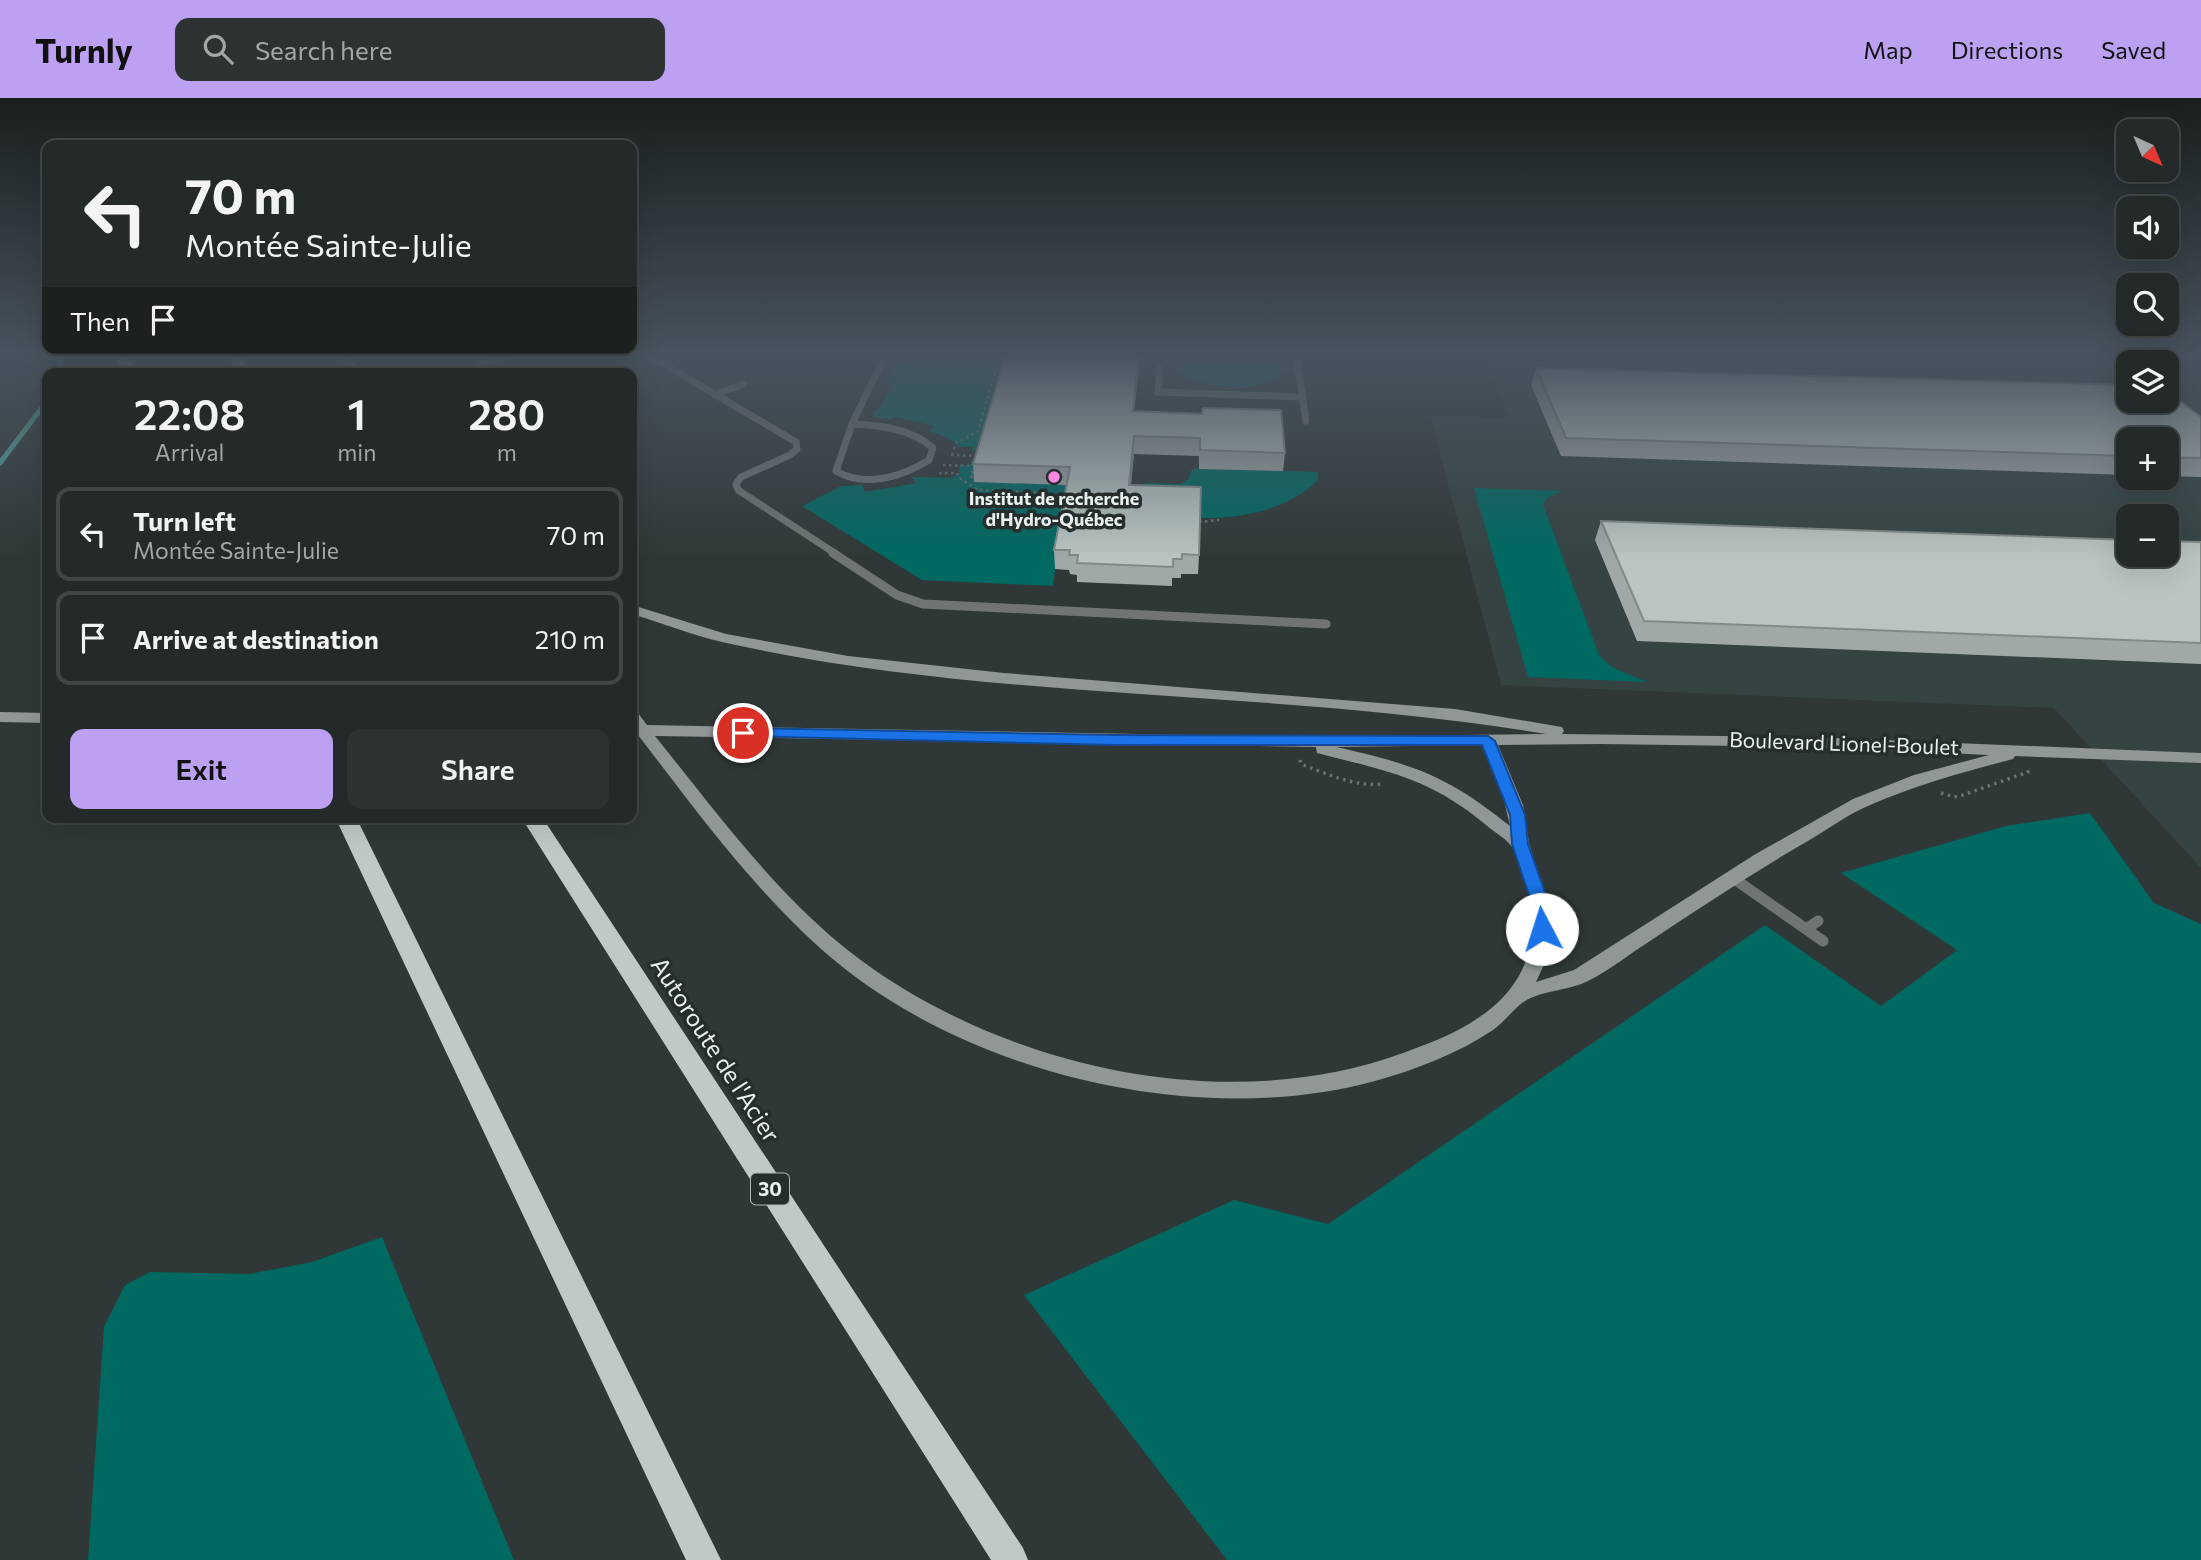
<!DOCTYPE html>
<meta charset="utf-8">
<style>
body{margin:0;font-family:Commissioner,sans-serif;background:#2c3231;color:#f1f3f6;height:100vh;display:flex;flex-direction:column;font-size:26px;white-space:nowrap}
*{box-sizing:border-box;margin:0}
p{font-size:23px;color:#a3a7a8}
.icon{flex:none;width:38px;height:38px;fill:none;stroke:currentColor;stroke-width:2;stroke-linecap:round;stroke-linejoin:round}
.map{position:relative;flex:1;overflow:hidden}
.details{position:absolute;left:42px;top:270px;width:595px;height:455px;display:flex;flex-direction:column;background:#242a29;border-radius:14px;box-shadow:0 7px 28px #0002,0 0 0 2px #414646}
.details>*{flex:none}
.banner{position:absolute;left:42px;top:42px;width:595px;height:214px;border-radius:14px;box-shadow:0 7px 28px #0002,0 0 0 2px #414646;background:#242a29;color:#f1f3f6;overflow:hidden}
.needle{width:46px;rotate:136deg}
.fabs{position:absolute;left:2116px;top:21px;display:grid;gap:14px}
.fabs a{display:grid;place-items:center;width:63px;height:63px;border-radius:14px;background:#242a29;box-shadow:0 7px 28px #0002,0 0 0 2px #414646;font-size:35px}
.pin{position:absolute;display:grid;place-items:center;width:60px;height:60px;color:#fff;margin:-30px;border:4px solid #fff;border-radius:50%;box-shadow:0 2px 7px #0007}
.me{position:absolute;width:77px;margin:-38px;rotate:355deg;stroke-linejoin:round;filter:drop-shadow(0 0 5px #0008)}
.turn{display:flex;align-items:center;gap:24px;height:147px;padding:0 28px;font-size:32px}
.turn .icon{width:91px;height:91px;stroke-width:2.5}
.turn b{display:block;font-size:49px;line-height:60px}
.then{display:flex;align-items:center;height:66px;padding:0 28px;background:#0003;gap:14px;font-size:26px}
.eta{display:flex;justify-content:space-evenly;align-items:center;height:119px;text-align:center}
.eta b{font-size:42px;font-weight:600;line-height:49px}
.action{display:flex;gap:14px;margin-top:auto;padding:14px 28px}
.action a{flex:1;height:80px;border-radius:14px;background:#bca0f2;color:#111;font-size:28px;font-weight:600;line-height:80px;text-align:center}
.action a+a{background:#2c3231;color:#f1f3f6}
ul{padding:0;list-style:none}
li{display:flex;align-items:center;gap:21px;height:94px;margin:0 14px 10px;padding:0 14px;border:4px solid #414646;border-radius:14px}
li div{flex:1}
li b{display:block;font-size:26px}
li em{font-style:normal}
header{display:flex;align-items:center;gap:42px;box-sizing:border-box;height:98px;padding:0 35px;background:#bca0f2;color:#111}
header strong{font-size:33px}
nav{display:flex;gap:38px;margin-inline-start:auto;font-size:24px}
.search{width:490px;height:63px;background:#2c3231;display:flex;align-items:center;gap:18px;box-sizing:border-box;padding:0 24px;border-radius:14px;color:#a3a7a8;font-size:26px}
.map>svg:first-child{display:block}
</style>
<header>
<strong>Turnly</strong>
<div class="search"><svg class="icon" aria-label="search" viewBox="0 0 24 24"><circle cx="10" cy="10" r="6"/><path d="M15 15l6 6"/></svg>Search here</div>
<nav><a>Map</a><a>Directions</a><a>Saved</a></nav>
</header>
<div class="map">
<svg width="2201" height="1462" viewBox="0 0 2201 1462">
<rect width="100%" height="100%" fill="#303837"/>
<path fill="#354443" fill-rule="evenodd" d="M1486,256H2201V770L2054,610L1501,587L1430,318L1509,320ZM2128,264H2166V303H2128ZM2128,341H2166V380H2128ZM2128,418H2166V457H2128Z"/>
<path fill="#006962" d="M905,256H1039L983,354L972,353L973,349H957L958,346C950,341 939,336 929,333L934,328L896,319L889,322L873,319V314L882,307L890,287L887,283C891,271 900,266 905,256Z
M1207,256H1286L1287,264L1207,262Z
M1150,263L1286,267C1274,301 1191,292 1172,268L1149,267Z
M972,361L981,362L975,384L1078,387L1055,471L1053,488L922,482L802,408L841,388L862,387L865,394L916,385L912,379L950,380L959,376L960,367H970Z
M1195,370L1318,374V382C1288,412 1241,421 1199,420L1128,393L1147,385L1180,386L1189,381L1190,374Z
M1474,390L1562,393L1547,400L1543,407L1599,557L1611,569L1647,584L1528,579Z
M2090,715L2154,805L2201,826V1462H1227L1024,1197L1234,1102L1328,1126L1765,827L1881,908L1957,852L1841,775L2006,728Z
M382,1139L514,1462H88L104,1229L125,1187L150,1174L249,1176L312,1164Z"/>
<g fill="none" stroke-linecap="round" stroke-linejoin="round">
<path stroke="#4faba5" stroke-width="5" d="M57,256L64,275
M0,365L47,303"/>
<path stroke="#6b7271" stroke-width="2.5" stroke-dasharray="2.5 3.5" stroke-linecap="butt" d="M1204,264L1283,266
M951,357L981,358
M952,357L956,345L978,333L1000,258H1010
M943,367L974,368L971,379H974L975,373
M939,375H957L958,379L978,392L1043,395L1069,401
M1199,424L1219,422"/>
<path stroke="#6b7271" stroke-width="3.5" stroke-dasharray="2.5 4.5" stroke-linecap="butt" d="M1300,662L1301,666C1327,676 1355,689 1383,686
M1941,695L1954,699L1963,697L2028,674L2027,670"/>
<path stroke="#707574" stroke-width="7" d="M647,256L796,344L797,351L790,357L741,379L736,386L738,392L836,456
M1296,256L1306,323
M1127,258L1191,259L1192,256
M479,267L516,256
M1160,270L1158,294L1303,299
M716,296L744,286
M852,326C880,327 912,331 933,350L929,362C902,379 865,390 836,373Z
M852,326L886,256"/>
<path stroke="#707574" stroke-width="9" d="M833,455L897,497L923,506L1326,526"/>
<path stroke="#707574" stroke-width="11" d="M1733,780L1806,831L1818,823
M1806,831L1823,843"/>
<path fill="#909796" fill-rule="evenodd" d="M337,256H347L362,275H351Z
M632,507L726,536L848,558L1004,575L1455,611L1556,628L1562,629L1564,633L1562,636L1810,639L2201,655V665L2015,658L2013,661C1964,674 1915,687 1868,708C1849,716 1831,729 1813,740C1757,772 1704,807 1650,843C1631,855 1611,871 1590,882C1570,893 1540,892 1522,905C1512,913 1504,924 1493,932C1459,955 1415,972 1375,983C1195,1032 959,975 820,850C750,787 695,711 638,637H632V614L638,615L647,627L1295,639L1546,636C1273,590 993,605 722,544C692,537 662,525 632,516ZM655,638L1316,649L1317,655C1386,673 1429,679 1486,727C1494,734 1507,741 1512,749C1523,765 1531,804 1532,822C1534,864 1512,898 1478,920C1455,936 1430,945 1403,955C1233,1017 1024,974 876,873C787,812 722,721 655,638ZM1600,646L1810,649L1989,657L1914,677L1853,701L1754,757L1574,872L1536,884L1548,858L1550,816L1529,745L1523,707L1498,647ZM1482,647L1503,698L1510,728C1448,678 1413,666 1336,649Z
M0,614L47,615V625L0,624Z"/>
<path fill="#bfcac8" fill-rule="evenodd" d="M115,256H127L136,275H123Z
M227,256H239L251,275H238Z
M335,719H356L721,1462H686Z
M521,719H542L1023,1450L1028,1462H991Z"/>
</g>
<path fill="#a0a9a8" d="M1006,256H1140L1134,313L1285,355L1283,373L1199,371V358L1134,356L1131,387L1199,457L1198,476H1181V480H1172V488L1077,484V477L1070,476L1069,472L1055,471L1054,452L1066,387L974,384L973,366Z
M1536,270L2201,319V379L2166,378V341H2128V377L1561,358L1531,287Z
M1601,423L2201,444V566L1637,543L1595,442Z"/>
<path fill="#828a88" d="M1139,256L1140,265L1132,331L1133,313Z
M1134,338V356L1129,405V387Z"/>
<path fill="#bac5c3" stroke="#828a88" stroke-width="2" d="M1006,256H1139L1133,313L1202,316L1203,310L1281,312L1285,355L1200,352V340L1134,338L1129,387L1201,389L1199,457L1182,456V461H1173V469L1077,465L1078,457H1069L1070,452H1054L1070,369L973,366Z
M1536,270L2128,287V303H2166V292L2201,319V360L2166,359V341H2128V358L1566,340Z
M1601,423L2128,442V457H2166V443L2201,444V545L1644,523Z"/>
<linearGradient id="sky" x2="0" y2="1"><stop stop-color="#1a1f1e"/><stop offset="0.56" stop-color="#48535e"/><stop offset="1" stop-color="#48535e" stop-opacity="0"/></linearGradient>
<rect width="2201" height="461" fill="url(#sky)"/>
<path fill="#1a73e8" stroke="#114b97" stroke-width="2" d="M743,630L1113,637L1488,638L1495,643L1525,717L1528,746L1548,803L1550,831L1548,836H1536L1531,803L1512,746L1510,717L1482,647H1113L738,638L735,635L738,631Z"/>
<circle fill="#fd86e1" stroke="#262e2d" stroke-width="2.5" cx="1054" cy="379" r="7"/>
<g text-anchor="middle" stroke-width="7" stroke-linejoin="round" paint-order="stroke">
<g font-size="18" font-weight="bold" fill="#eaf0ef" stroke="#262e2d">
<text x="1054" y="407">Institut de recherche<tspan x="1054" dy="21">d'Hydro-Québec</tspan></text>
</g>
<rect fill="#262e2d" stroke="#afb6b5" stroke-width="2" x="751" y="1075.5" width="38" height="31" rx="5"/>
<g font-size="19" font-weight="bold" fill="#eaf0ef">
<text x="770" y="1098">30</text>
</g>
<g font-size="21" fill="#eaf0ef" stroke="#262e2d">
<text transform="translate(1844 646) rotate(2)" y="7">Boulevard Lionel-Boulet</text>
</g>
<g font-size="24" fill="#eaf0ef" stroke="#262e2d">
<text transform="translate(715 952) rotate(57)" y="8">Autoroute de l'Acier</text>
</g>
</g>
</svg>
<div class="fabs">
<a><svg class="needle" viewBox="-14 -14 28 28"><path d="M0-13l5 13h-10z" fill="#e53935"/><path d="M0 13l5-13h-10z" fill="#a3a7a8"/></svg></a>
<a><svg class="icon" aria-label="sound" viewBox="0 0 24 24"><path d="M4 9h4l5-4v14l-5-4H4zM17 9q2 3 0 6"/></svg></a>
<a><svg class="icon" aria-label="search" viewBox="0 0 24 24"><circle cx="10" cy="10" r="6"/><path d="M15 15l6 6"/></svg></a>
<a><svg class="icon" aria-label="layers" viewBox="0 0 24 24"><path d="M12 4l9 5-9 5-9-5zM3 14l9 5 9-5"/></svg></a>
<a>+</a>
<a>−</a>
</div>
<div class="pin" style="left:743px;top:635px;background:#d93025"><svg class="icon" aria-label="arrive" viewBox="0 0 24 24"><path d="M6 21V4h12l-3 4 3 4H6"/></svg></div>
<svg class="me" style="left:1542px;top:831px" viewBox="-20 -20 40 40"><circle r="19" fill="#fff"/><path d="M0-13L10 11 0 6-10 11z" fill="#1a73e8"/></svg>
<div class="banner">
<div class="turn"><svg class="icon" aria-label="left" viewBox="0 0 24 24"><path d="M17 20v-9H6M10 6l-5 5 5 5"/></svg><div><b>70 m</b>Montée Sainte-Julie</div></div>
<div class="then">Then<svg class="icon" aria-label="arrive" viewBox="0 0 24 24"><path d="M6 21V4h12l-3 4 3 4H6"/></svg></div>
</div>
<section class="details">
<div class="eta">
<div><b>22:08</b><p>Arrival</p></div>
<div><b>1</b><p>min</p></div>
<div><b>280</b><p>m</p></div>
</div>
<ul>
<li><svg class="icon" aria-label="left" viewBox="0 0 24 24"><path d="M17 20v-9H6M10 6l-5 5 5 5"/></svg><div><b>Turn left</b><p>Montée Sainte-Julie</p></div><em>70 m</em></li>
<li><svg class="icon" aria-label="arrive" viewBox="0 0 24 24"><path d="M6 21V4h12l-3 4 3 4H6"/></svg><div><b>Arrive at destination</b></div><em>210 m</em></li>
</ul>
<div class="action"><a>Exit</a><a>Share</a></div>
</section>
</div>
